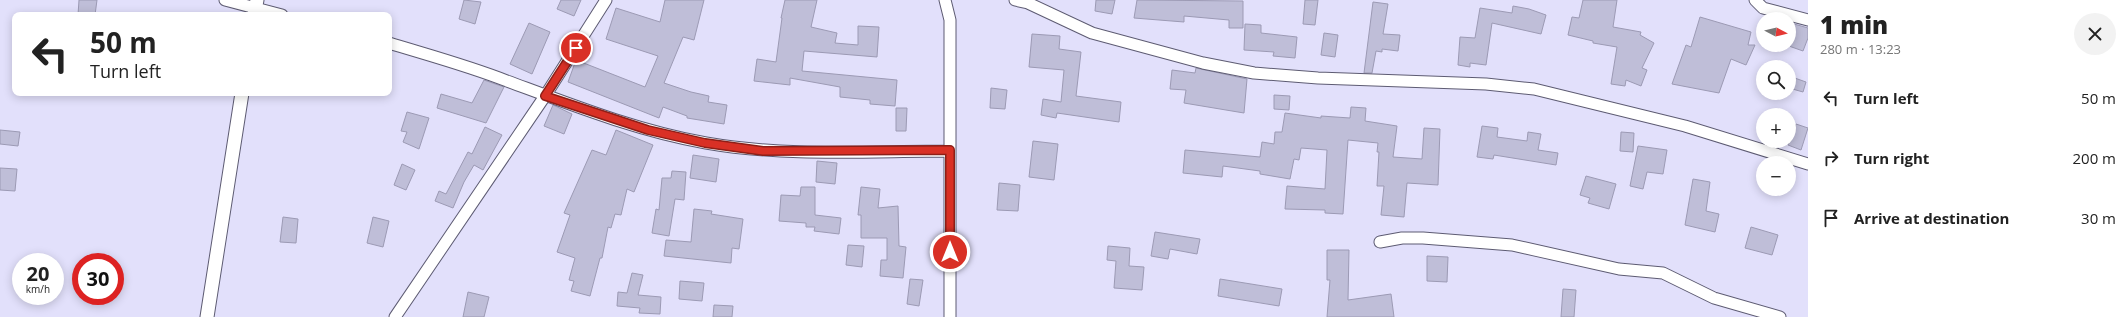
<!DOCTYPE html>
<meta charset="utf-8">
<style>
body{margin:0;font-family:"Open Sans",sans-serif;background:#f2f2f2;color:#222;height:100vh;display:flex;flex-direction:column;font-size:15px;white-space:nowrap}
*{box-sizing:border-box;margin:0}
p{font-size:13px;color:#767676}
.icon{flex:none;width:22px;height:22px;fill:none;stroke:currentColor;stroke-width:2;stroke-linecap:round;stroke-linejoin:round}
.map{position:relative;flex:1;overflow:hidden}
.details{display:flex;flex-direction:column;background:#fff;width:320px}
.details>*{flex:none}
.top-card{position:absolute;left:12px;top:12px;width:380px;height:84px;border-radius:8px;box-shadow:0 2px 10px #0003;background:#fff;color:#222;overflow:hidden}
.needle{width:26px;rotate:97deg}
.tools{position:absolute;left:1756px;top:12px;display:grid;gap:8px}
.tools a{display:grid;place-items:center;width:40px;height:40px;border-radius:50%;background:#fff;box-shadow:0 2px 10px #0003;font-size:20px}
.speed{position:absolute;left:12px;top:253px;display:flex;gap:8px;font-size:20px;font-weight:700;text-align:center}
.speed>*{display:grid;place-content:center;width:52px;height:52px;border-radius:50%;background:#fff;box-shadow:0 2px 10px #0003;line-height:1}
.speed small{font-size:10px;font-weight:400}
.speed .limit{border:6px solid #d22;background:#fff;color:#111}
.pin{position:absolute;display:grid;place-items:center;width:34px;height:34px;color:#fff;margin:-17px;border:2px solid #fff;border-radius:50%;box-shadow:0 1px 4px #0007}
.me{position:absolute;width:44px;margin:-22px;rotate:0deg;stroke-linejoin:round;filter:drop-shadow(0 0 3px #0008)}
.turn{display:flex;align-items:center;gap:14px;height:84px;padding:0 12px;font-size:18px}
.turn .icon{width:52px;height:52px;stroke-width:2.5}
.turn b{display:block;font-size:28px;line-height:34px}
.round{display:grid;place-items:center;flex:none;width:42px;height:42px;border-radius:21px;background:#f2f2f2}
.headline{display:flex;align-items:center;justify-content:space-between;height:68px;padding:0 12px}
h1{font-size:24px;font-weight:800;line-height:30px}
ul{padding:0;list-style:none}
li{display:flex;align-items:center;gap:12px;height:60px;padding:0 12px}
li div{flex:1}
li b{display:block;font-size:15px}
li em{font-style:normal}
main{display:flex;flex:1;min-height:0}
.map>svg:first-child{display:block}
</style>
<main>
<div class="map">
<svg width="1808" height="317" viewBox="0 0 1808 317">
<rect width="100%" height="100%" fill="#e2e0fb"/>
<path fill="#bfbed8" stroke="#9c9ab4" d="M79,0H97L95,15H78Z
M464,0L481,2L475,24L459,19Z
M561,0H581L574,16L557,9Z
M665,0H704L694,40L683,37L664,83L691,92L709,96L708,102L727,105L724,124L687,118V116L663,107L659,118L568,82L576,60L645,87L658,56L606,39L616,8L660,22Z
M785,0H817L811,27L837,33L835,43L858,45V26L879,27L877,57L804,51L802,71L897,80L895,106L870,104V100L840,97V87L790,78V85L754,81L757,59L776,62L782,18H781Z
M1096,0H1115L1112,14L1095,11Z
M1137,0L1243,1V28H1229V20L1184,16V22L1134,18Z
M1305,0H1318L1315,25L1303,24Z
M1583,0H1617L1613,27L1641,32L1640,35L1654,43L1642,68L1647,70L1641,86L1626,80L1625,86L1611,84L1617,47L1593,43V41L1568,35L1572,17L1579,18Z
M1373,2L1388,4L1383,34L1400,35L1398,51L1382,49V52L1376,51L1372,73H1364Z
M1513,6L1529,9L1546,15L1541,34L1492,23L1486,65L1470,63V67L1458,65L1460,37L1475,38L1480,8L1512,13Z
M1700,17L1751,32L1748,45H1755L1746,65L1731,59L1719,93L1672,84L1686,45L1691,47Z
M529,23L550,32L532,74L510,64Z
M1245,24L1261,25V33L1297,37L1295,58L1273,56L1274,52L1244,50Z
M1794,24L1808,28V38L1803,51L1786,45H1789V37Z
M1324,33L1338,35L1335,57L1321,55Z
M1032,34L1060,36L1059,49L1081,52L1076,96L1121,102L1119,122L1057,113L1056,118L1041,115L1043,99L1061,102L1064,70L1029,67Z
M1196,68L1247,79L1244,113L1184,103L1186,90L1170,89L1172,70L1195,73Z
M1789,76L1806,82L1803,92L1789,88Z
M484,80L504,87L486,123L437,108L441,94L472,103Z
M991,88L1007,90L1005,109L990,108Z
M1274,95L1290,96L1289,110L1274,109Z
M553,105L572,114L564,134L544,126Z
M1351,107L1366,108L1365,121L1397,126L1393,157L1422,159L1424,128L1440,129L1438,185L1407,183L1404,217L1381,215L1384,186H1377L1379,152H1377L1378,143L1348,140L1343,214L1325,213V210L1285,209L1287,186L1325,189L1327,150L1301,148L1299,160L1294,159L1290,179L1260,174V171L1223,166L1222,177L1183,173L1185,150L1260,157L1262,142L1274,144L1275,132H1282L1285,113L1321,118V116L1350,118Z
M896,108H907L906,131H896Z
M407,112L429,118L419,149L403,142L407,132L401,131Z
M1796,124L1808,128L1801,150L1788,145Z
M1482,126L1498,128L1497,137L1527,141L1528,132L1541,134L1538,150L1558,153L1556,165L1494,155L1493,159L1477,157Z
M485,127L502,135L483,170L474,165L464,182L453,208L435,201L439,191L446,194L468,152L472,154Z
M0,130L20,132L18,146L0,144Z
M616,130L653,145L634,192L627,189L621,215L615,214L611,228L608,227L602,258H600L590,296L571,291L574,281L569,280L575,258L557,252L570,215L564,213L592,150L606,155Z
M1621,132L1634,133L1633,152L1620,151Z
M1033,141L1058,144L1054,180L1029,177Z
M1638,146L1667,150L1663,174L1647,172L1643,189L1630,186Z
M693,155L719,159L716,182L690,178Z
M817,161L837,163L835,184L816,182Z
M402,164L415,170L406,190L394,185Z
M0,168L17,169L15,191L0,190Z
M672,171L686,172L684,200L675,199L669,236L652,233L656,209L659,210L662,178H671Z
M1586,176L1616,184L1609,209L1588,203L1590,198L1580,195Z
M1693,179L1710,182L1706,211L1719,214L1715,232L1685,225Z
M999,183L1020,185L1018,211L997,210Z
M801,187H815V215L841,218L839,234L814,231L815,227H806V223L779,221L781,195L800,196Z
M861,187L880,189L878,208L898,206L899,246L906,247L903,278L880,276L881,260H887V238H861V215H858Z
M694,209L712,211L711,214L743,219L739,249L732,248L731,263L664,256L666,240L691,242Z
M283,217L298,219L296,243L280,242Z
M373,217L389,221L383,247L367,243Z
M1751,227L1778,235L1772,255L1745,248Z
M1155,232L1200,239L1197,254L1170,249L1168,259L1151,256Z
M848,245L864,246L862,267L846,265Z
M1108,246L1130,248L1129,266L1144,267L1142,290L1114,288L1116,261L1107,260Z
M1327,250H1349L1348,300L1391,294L1394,317H1327L1330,280H1327Z
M1427,256L1448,257L1447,282L1427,281Z
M632,273L643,275L638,295L661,297L660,314L639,313L640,308L617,306L618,292L627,293Z
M910,279L923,280L919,306L907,304Z
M1220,279L1282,289L1279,306L1218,296Z
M680,281L704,283L702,301L679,299Z
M1563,289L1576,290L1574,317H1561Z
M468,292L489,297L484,317H463Z
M714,305L733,306L732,317H713Z"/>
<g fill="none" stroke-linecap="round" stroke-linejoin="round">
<defs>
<path id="minor" d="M225,0L282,15
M945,0L950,20V317
M1015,0L1028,3L1092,33L1203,63L1254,73L1318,78L1486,84L1534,89L1685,126L1808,164
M1755,0L1763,8L1808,20
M389,43C428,55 469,66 507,81C572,105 638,131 706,143C786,157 869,151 950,151
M1380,242L1402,238H1423L1512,245L1619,269L1663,273L1714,298L1780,317
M395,317L545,96L606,0"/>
<path id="tertiary" d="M254,15L257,0
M207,317L242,93"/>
</defs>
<use href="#minor" stroke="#5d5b72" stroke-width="13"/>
<use href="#tertiary" stroke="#5d5b72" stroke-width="15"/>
<use href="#minor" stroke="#fff" stroke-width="11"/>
<use href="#tertiary" stroke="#fff" stroke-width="13"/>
</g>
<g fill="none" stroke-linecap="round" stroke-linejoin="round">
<defs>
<path id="route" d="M576,48L545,96L648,130L705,143L763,151L950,150V252"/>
</defs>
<use href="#route" stroke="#8d1f18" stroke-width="10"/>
<use href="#route" stroke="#d93025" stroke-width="7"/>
</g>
</svg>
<div class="tools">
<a><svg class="needle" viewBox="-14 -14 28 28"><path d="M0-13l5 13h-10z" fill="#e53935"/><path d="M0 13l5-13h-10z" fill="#767676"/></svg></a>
<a><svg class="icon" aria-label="search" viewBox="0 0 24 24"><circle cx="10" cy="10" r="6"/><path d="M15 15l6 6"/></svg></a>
<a>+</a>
<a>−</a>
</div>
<div class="speed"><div>20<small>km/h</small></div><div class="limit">30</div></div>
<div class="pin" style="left:576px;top:48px;background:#d93025"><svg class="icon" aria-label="arrive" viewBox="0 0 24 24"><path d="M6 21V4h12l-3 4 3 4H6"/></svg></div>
<svg class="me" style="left:950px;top:252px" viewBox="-20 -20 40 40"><circle r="17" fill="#d93025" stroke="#fff" stroke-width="3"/><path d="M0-11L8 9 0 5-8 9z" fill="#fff"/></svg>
<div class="top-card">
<div class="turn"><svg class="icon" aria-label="left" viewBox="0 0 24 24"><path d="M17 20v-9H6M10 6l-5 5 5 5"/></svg><div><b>50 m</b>Turn left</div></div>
</div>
</div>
<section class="details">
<div class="headline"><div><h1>1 min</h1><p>280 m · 13:23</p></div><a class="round"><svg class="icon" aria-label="close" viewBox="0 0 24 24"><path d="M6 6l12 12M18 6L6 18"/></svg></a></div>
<ul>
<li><svg class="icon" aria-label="left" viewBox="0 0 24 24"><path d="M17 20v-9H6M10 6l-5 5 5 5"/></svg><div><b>Turn left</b></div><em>50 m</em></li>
<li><svg class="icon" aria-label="right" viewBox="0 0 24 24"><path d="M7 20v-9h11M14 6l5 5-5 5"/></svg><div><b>Turn right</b></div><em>200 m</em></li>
<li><svg class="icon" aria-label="arrive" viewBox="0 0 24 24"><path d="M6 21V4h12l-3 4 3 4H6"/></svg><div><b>Arrive at destination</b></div><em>30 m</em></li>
</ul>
</section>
</main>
